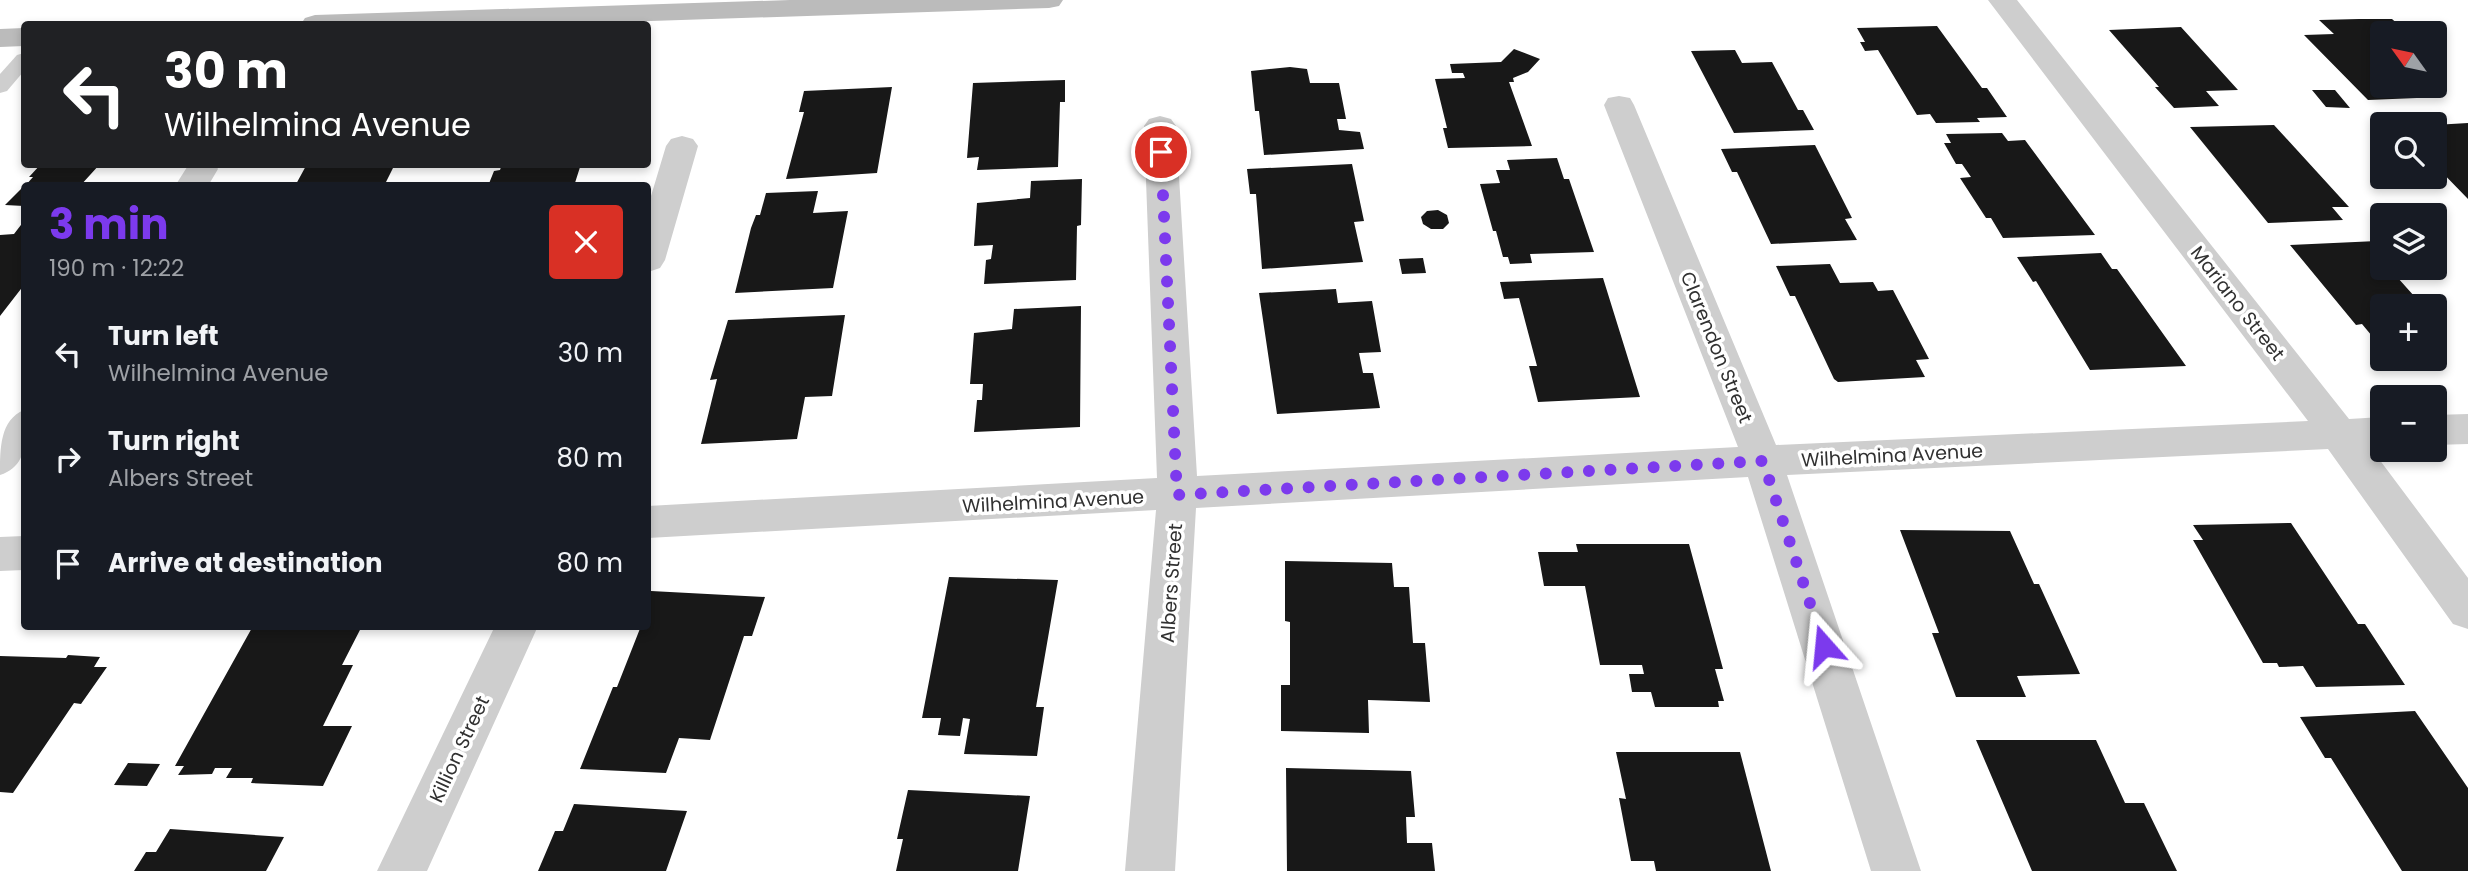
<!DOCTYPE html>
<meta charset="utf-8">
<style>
body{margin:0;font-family:Poppins,sans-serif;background:#20242c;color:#f1f3f6;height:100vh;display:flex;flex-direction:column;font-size:26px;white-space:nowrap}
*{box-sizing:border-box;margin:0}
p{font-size:23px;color:#9ea1a6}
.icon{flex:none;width:38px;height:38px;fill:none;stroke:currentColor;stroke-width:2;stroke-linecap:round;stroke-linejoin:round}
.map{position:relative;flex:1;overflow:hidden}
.details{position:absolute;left:21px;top:182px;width:630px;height:448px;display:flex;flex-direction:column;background:#171b24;border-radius:7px;box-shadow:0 4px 10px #0003}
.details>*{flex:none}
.top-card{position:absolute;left:21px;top:21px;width:630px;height:147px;border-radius:7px;box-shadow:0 4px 10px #0003;background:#202124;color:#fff;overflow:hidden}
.needle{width:46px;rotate:303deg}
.buttons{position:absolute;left:2370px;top:21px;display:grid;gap:14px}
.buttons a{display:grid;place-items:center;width:77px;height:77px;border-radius:7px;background:#171b24;box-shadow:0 4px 10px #0003;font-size:35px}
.pin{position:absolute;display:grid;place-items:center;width:60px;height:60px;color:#fff;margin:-30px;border:4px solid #fff;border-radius:50%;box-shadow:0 2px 7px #0007}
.me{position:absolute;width:77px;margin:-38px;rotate:342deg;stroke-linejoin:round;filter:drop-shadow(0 0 5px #0008)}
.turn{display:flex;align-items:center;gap:24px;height:147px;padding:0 28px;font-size:32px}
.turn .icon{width:91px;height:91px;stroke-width:2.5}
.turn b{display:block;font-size:49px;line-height:60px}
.round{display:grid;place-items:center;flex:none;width:74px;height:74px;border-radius:7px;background:#20242c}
.head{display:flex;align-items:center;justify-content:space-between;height:119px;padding:0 28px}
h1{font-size:42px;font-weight:700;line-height:52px;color:#7c3aed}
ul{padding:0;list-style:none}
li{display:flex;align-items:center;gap:21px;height:105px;padding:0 28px}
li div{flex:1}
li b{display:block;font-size:26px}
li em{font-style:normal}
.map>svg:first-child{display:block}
</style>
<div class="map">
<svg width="2468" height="871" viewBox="0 0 2468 871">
<rect width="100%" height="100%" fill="#fff"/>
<path fill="#181818" d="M2359,19H2392L2408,33H2382V86H2429L2441,97L2368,100L2304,35L2334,34L2319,20Z
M1937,26L1982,88H1987L2007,117L1977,118L1980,122L1936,123L1930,114L1917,115L1878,50L1865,51L1860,42H1865L1857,28Z
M2181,27L2238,90L2206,91L2219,106L2174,108L2155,87H2159L2109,30Z
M1514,49L1540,59L1528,72L1513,78L1514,82H1509L1532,146L1448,148L1443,128H1447L1435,79L1465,78L1463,73H1452L1450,64L1501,62Z
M1735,50L1742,63L1772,62L1798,110H1803L1814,130L1734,133L1691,51Z
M1290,67L1307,69L1310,83H1339L1346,119H1337L1339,130L1360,132L1364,149L1264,155L1259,111H1255L1251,71Z
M1065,80V102H1060L1058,167L977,170L979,157L967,158L973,83Z
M892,87L877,173L786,179L804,112H799L804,91Z
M2312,90H2335L2350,108L2326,107Z
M2468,123V199L2434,164L2443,162L2434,153V125Z
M2274,125L2349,207H2332L2343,220L2268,223L2190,127Z
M2002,133L2008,141L2025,140L2095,235L2003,238L1991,218H1986L1960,178L1971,177L1962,164H1956L1944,143H1951L1946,134Z
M1815,145L1852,218L1845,219L1857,240L1771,244L1737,172H1732L1721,149Z
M1557,158L1564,179H1569L1594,252L1530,254L1532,263L1510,264L1508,257H1503L1496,231H1493L1480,184L1500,183L1496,170H1510L1507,160Z
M41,164H100L80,186H25L33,177H29Z
M307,164H395L384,186H295Z
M502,164H581L574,186H488L494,171L500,170Z
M1352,164L1364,221L1354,222L1363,262L1262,269L1256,194H1250L1247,169Z
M1082,179L1081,225L1077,226L1076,280L984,284L986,260L991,259L993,245L974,246L977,203L1030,198L1031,181Z
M24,186V206L5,205Z
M818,191L813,213L848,211L833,288L735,293L751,228L756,215H760L766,193Z
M1438,210L1447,215L1449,223L1443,229H1431L1423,224L1421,217L1427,211Z
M24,221V285L0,316V235L14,234Z
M2377,241L2382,247V268H2389L2423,306H2382V348L2362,324L2356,325L2290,245Z
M2101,253L2112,269H2117L2186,366L2090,370L2036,281L2033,282L2017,257Z
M1423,258L1426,273L1402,274L1399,259Z
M1830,264L1840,283L1873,282L1878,291L1893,290L1929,359L1916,360L1925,377L1838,382L1834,379L1795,296H1790L1776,266Z
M1603,278L1640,397L1538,402L1529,366H1537L1519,298L1504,299L1500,282Z
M1336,289L1338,303L1372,301L1381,352L1359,353L1363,373H1373L1380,408L1277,414L1259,293Z
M1081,306L1080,427L974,432L977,400H982L983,384H970L974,333L1012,329L1014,309Z
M845,315L832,396L805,397L797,439L701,444L717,379L710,380L728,320Z
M2291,523L2358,624H2365L2405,685L2316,687L2303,666L2279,667L2277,663H2263L2193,540H2203L2193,525Z
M1900,530L2010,531L2034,584H2039L2080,674L2017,676L2026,697H1956L1932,633H1939Z
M1576,544H1689L1723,669H1715L1724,701H1718L1719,707H1655L1651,692H1632L1629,674H1644L1642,665H1600L1585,586H1544L1538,552H1578Z
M1285,561L1392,563L1394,587H1409L1413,643H1425L1430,702L1368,700L1369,733L1281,731V685H1290V622L1285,621Z
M949,577L1058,580L1036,707H1044L1037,756L964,754L970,719L963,718L960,736L938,735L941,718H922Z
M651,591L765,597L752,636H744L710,740L679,738L666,773L580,769L613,687H617L641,626H648V599Z
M253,626H362L342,665H353L323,726H352L323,786L251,783L253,778H226L232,768H215L212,774L178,775L184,766H175Z
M68,655L100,657L94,667H107L81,704L74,703L13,793L0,792V656L66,658Z
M2415,711L2468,788V871H2402L2331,758H2325L2300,717Z
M1976,740H2096L2125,803H2144L2177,871H2032Z
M1616,752H1740L1771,871H1656L1654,861H1631L1619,798L1626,799Z
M128,763L160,764L147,786L114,785Z
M1286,768L1411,771L1415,817H1406L1407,843H1432L1435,871H1287Z
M908,790L1030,796L1018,871H896L903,839H897Z
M574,804L687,811L666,871H538L555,831H563Z
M170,829L284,837L266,871H134L146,852H156Z"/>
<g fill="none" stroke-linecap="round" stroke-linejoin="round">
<path fill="#cecece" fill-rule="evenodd" d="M24,53V71L7,91L0,93V74L17,55Z"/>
<path fill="#cecece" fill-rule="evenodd" d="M1988,0H2017L2349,419L2382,417V447H2370L2468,578V629L2453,624L2328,449L1787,475L1921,871H1871L1748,477L1196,508L1175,871H1125L1156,510L648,538V506L1157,478L1144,126L1149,119L1160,116L1171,119L1176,126L1197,476L1738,447L1604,105L1608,98L1619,96L1630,98L1634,105L1776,445L2308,421Z
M682,136L693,139L698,146L665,260L660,268L648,272V206L666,146L671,139Z
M189,164H215L218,169L208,186H175Z
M24,410C26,437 29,466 0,475C0,448 0,420 24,410Z
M2468,414V444L2434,445V415Z
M24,536V570L0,571V537Z
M495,626H538L427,871H377Z"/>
<path fill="#bbb" fill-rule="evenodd" d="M790,0H1063L1059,6L1049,8L560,24H301L305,18L315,15Z
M24,28V46L0,47V29Z"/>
</g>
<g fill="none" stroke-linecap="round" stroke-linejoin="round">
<path stroke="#7c3aed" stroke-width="12" stroke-dasharray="0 21.6" d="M1161,152L1177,495L1763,461L1824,646"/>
</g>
<g text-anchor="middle" stroke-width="7" stroke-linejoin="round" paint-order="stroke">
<g font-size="19" fill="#313131" stroke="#fff">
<text transform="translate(2238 303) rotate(52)" y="7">Mariano Street</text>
<text transform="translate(1717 347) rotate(68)" y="7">Clarendon Street</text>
<text transform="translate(1892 455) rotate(-3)" y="7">Wilhelmina Avenue</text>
<text transform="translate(1053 501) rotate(-3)" y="7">Wilhelmina Avenue</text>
<text transform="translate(1171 583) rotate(-86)" y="7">Albers Street</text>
<text transform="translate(459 749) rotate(-65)" y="7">Killion Street</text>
</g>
</g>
</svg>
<div class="buttons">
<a><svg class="needle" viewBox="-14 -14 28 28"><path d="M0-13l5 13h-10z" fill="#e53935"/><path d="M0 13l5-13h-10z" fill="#9ea1a6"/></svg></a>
<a><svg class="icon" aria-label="search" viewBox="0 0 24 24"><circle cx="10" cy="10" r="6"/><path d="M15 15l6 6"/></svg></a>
<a><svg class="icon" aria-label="layers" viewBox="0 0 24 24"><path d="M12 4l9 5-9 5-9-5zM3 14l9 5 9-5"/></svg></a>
<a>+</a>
<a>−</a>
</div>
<div class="pin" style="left:1161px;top:152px;background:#d93025"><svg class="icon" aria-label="arrive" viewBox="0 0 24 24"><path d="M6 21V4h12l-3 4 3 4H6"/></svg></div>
<svg class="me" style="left:1824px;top:646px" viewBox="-20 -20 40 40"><path d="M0-17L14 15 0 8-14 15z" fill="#7c3aed" stroke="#fff" stroke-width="4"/></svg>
<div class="top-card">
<div class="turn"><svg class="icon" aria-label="left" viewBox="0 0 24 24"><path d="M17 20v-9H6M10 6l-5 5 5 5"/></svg><div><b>30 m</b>Wilhelmina Avenue</div></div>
</div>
<section class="details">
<div class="head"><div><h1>3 min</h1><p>190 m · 12:22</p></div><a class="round" style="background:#d93025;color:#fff"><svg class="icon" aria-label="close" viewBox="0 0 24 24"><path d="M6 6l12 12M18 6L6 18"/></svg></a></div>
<ul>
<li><svg class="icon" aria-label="left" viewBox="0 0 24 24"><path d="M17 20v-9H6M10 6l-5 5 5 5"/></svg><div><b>Turn left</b><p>Wilhelmina Avenue</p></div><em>30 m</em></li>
<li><svg class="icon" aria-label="right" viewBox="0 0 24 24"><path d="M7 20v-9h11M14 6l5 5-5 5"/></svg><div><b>Turn right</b><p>Albers Street</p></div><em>80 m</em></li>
<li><svg class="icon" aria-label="arrive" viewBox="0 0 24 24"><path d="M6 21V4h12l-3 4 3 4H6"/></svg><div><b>Arrive at destination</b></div><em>80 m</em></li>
</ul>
</section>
</div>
